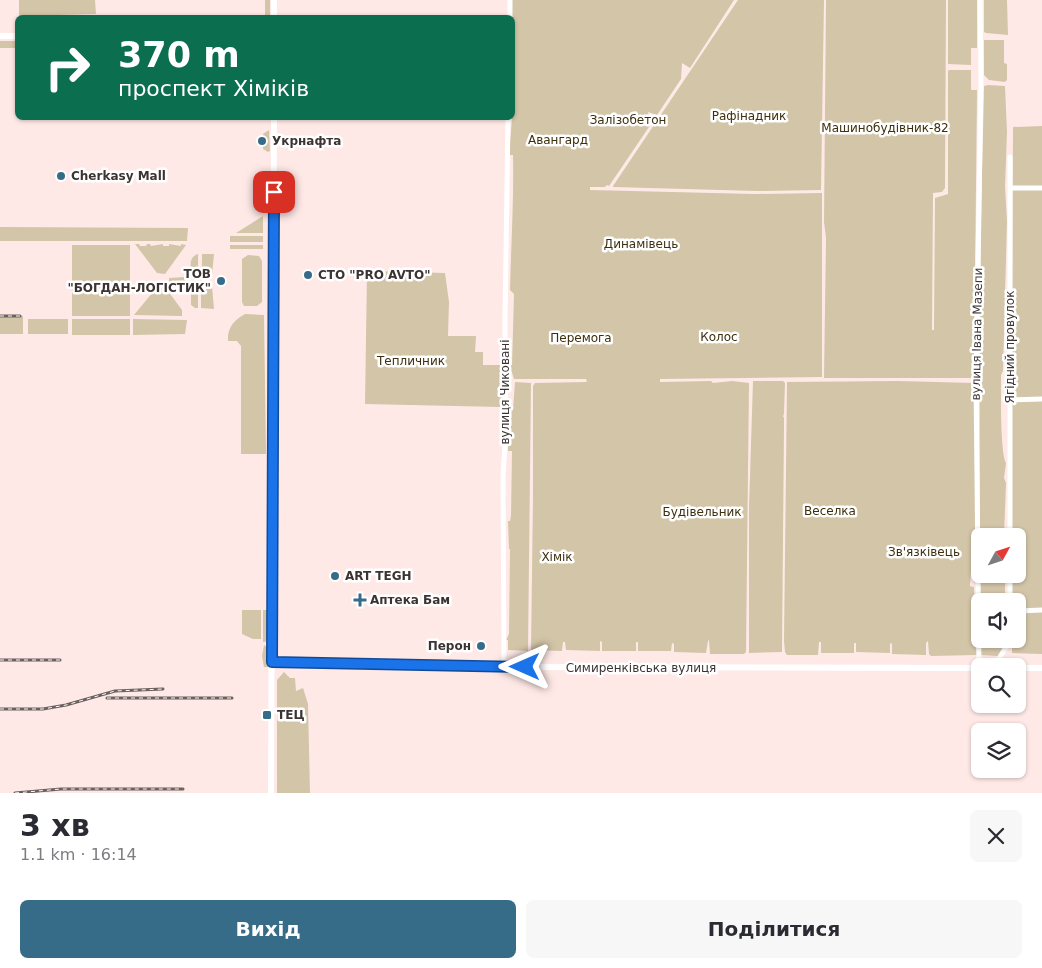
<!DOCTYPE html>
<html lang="uk">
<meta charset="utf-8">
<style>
body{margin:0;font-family:"DejaVu Sans",sans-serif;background:#f7f7f7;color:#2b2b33;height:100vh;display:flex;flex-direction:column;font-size:19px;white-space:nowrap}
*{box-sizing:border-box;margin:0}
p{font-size:16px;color:#7c7c81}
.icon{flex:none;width:28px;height:28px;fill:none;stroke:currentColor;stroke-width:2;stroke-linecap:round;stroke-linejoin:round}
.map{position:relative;height:793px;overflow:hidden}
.panel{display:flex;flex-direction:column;background:#fff;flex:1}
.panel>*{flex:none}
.top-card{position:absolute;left:15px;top:15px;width:500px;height:105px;border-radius:8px;box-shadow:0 1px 4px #0004;background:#0b6e4f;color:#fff;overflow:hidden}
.needle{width:32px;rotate:50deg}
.buttons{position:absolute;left:971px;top:528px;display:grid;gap:10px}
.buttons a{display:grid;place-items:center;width:55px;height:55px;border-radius:8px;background:#fff;box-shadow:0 1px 4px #0004;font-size:25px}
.pin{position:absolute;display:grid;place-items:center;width:42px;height:42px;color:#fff;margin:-21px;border-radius:10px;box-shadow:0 2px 8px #0006}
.me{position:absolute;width:55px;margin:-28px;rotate:270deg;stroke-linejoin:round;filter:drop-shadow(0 0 4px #0008)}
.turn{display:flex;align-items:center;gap:18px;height:105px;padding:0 20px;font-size:22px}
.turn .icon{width:65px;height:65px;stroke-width:2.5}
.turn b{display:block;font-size:35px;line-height:42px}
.round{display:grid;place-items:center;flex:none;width:52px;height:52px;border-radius:8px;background:#f7f7f7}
.overview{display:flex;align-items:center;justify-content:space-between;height:85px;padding:0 20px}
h1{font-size:30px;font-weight:800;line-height:38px}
.primary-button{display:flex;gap:10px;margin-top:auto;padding:10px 20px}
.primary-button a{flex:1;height:58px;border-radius:8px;background:#366c88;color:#fff;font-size:20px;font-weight:800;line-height:58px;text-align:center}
.primary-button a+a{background:#f7f7f7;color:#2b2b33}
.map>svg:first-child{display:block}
</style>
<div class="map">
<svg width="1042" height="793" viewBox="0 0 1042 793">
<rect width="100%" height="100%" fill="#ffe9e7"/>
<path fill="#d3c5a8" d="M19,0H95L96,14L19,16Z
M265,0H270V17H265Z
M512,0H734L690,68L682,63L681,79L657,115L648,112L651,124L609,186L607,185L605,187H590V190L754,194L822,193V377L660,379V382L711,381L713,383L732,381L749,383L746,652L744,654H710L709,640L708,641L706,653L674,652V644L672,643L671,651H638V642H636V651H602V642L600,641V651L566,650L565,642H563L562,651L531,650L533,498V386L535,383L587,382L586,379H514L510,366L512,365L514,294L510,290C511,245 514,199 513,155H509L512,118Z
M738,0H824L821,190L757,191L613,187V186Z
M826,0H946L945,188L942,192L933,193L932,330H934L935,198L948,194V71L949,70H971V90H977L974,376L972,378H824L826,238L824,222Z
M948,0H977V48H971V65L948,64Z
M984,0H1007L1008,35L986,33L984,32Z
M984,40H1004V63L1007,64V80L1005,82L989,80L984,75Z
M0,41H17V48H0Z
M988,85L1005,86L1007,132L1005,187L1007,221L1003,371L1001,375C1001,392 1000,453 1006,463L1004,478L1006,483L1004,536H980V539C979,389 980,238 984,89V86Z
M1042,126V654L1012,653V639H1018V601H1012V574H1018V536H1011L1013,127Z
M269,130L270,151L268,152L263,149V134Z
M263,216V233H236Z
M0,227L188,228L187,241H0Z
M230,236H263V242H230Z
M135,244H139L140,246H146L147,244H150L151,246L163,244V246H169V244L181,246V244L186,245L165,274L157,273Z
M72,245H130V316H72Z
M230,245H263V249H230Z
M198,254V275H191C191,267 188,257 198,254Z
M202,254H214L212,275H202Z
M248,255L259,256L262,261V302L257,306H244L242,302V259Z
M367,271L445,273L449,302L448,336H476L475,352H483V365H501V407L365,404Z
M185,277V284H169V278Z
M201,286H212L214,309L201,308Z
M157,287H165L182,310V316L134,315Z
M191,287H198V308H195L191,305Z
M245,314L264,315L266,454H241V346L237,341H228C227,328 234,320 245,314Z
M0,315L23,316V334H0Z
M28,319H68V334H28Z
M72,319H130V335H72Z
M133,319L187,320L185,334L133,335Z
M753,381H783L785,383L784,413L783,417H784V425L782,652L749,653V507Z
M898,381L975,383V572H971L970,586L974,587L977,655L931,656L929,654L928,641L926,643V655L892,654V644L890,643V653L856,652V643H854V653H821V642H819L818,655H787L785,652L784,641L787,382Z
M515,382L531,383L528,651L508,650V640H506L509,634L510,549H509L508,521H510L511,516L512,451H508L509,410H513Z
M980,574H1005V601H980Z
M242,610H261V639H253L242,634Z
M263,610H268V638L265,642H263Z
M981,639H1004L1003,647L998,656L981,655Z
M264,645L268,648V667H264L262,656Z
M284,672L290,678H295L296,691L303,688L308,704L310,793H277V680Z"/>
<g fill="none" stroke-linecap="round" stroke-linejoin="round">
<path stroke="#fff" stroke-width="5" d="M510,18V0
M1010,188H1042
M1009,400L1042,399
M1010,536V157
M1010,574V601
M1018,611L1042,610
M996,666V663L1007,646L1008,639
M504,667L503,474L506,430L505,321L508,118
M979,668L976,380L981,81L980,0"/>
<path stroke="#fff" stroke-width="6" d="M274,18V0
M0,36H18
M272,662L471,667L980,668
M1018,668H1042
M271,793L274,118"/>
<defs>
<path id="rail" d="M0,316H20
M0,660H60
M107,698H232
M0,709H43L66,705L115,691L163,689
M15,793L61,789H183"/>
</defs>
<use href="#rail" stroke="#6b605e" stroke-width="3"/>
<use href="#rail" stroke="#fff" stroke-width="1" stroke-dasharray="4" stroke-linecap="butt"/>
</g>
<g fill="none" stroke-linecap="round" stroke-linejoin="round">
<defs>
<path id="route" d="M274,192L272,662L525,667"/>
</defs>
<use href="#route" stroke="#114b97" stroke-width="12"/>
<use href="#route" stroke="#1a73e8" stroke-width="9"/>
</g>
<g fill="#366c88" stroke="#fff" stroke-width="2">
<circle cx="262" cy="141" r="5"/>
<circle cx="61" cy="176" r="5"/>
<circle cx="308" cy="275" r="5"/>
<circle cx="221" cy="281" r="5"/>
<circle cx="335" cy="576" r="5"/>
<path d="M357.5 592.5h5v5h5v5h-5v5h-5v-5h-5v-5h5z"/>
<circle cx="481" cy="646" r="5"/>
<rect x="262" y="710" width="10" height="10" rx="2.5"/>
</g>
<g text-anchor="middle" stroke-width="5" stroke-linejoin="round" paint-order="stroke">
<g font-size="12" fill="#3d2f0d" stroke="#fff">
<text x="749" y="120">Рафінадник</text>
<text x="628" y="124">Залізобетон</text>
<text x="885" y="132">Машинобудівник-82</text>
<text x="558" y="144">Авангард</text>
<text x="641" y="248">Динамівець</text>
<text x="719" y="341">Колос</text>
<text x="581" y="342">Перемога</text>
<text x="411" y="365">Тепличник</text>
<text x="830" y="515">Веселка</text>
<text x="702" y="516">Будівельник</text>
<text x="924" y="556">Зв'язківець</text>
<text x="557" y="561">Хімік</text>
</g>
<g font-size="12" font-weight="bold" fill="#3c3433" stroke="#fff" text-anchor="start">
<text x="272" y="145">Укрнафта</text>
<text x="71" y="180">Cherkasy Mall</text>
<text x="211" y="278" text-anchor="end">ТОВ<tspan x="211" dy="14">"БОГДАН-ЛОГІСТИК"</tspan></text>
<text x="318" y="279">СТО "PRO AVTO"</text>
<text x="345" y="580">ART TEGH</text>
<text x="370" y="604">Аптека Бам</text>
<text x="471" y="650" text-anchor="end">Перон</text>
<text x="277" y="719">ТЕЦ</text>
</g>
<g font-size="12" fill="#3c3433" stroke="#fff">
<text transform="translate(977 334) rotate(-89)" y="4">вулиця Івана Мазепи</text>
<text transform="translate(1010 347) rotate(-90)" y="4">Ягідний провулок</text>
<text transform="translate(505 392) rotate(-90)" y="4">вулиця Чиковані</text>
<text x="641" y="672">Симиренківська вулиця</text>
</g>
</g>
</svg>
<div class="buttons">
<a><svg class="needle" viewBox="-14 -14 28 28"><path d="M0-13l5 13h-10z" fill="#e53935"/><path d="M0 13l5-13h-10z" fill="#7c7c81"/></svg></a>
<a><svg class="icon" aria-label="sound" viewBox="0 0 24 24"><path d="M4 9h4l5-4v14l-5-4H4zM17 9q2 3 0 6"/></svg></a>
<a><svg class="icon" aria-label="search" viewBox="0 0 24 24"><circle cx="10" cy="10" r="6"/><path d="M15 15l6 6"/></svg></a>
<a><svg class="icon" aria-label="layers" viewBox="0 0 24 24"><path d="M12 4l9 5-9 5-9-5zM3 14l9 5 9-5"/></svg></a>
</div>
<div class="pin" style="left:274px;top:192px;background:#d93025"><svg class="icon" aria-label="arrive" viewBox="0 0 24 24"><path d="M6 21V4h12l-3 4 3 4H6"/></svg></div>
<svg class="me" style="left:525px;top:667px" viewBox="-20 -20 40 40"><path d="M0-17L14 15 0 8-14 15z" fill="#1a73e8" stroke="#fff" stroke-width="4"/></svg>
<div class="top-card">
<div class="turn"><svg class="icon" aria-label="right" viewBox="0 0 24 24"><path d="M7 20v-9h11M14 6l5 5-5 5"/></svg><div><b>370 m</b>проспект Хіміків</div></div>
</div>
</div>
<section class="panel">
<div class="overview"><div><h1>3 хв</h1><p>1.1 km · 16:14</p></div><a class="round"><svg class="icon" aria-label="close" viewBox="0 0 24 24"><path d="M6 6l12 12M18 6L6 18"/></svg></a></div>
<div class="primary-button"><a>Вихід</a><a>Поділитися</a></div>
</section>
